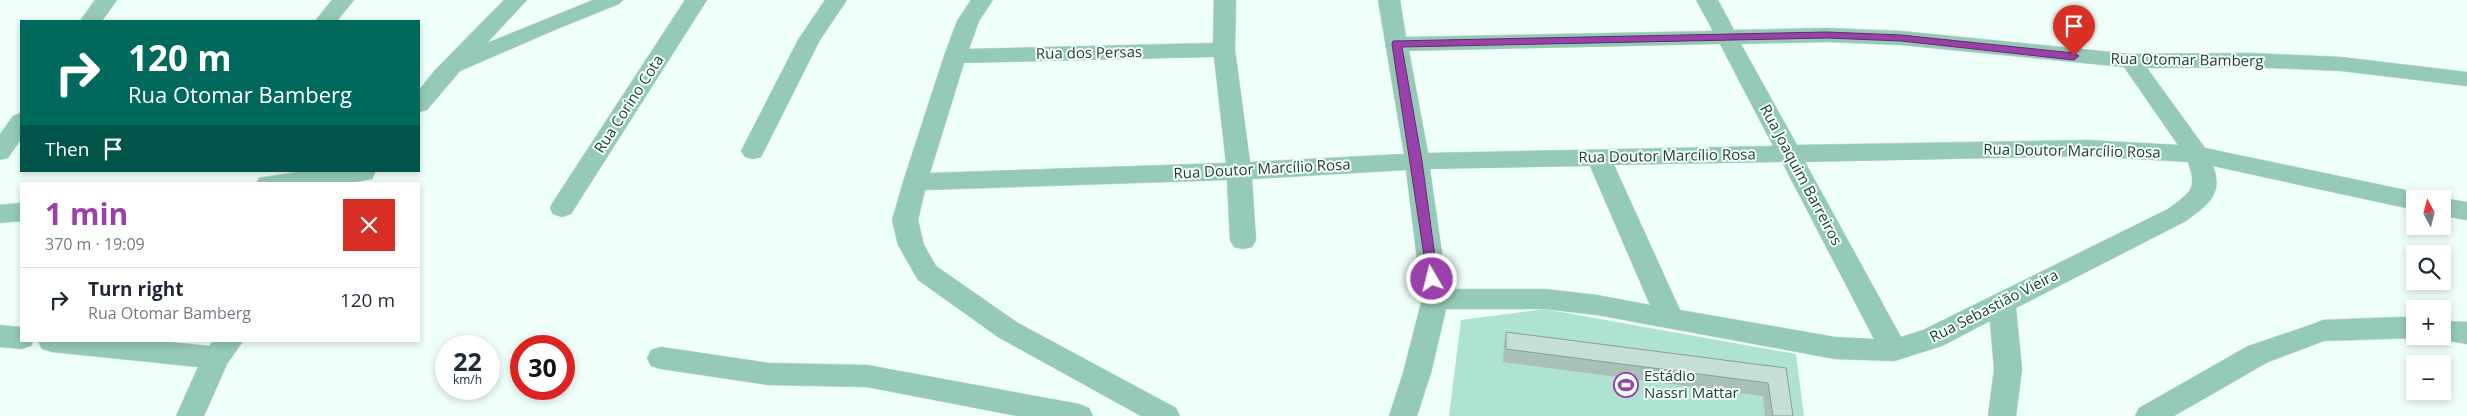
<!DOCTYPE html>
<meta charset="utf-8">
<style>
body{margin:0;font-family:"Open Sans",sans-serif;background:#f6f6f7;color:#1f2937;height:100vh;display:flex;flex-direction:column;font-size:19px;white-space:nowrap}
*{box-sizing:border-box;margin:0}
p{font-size:16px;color:#747a83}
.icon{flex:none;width:28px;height:28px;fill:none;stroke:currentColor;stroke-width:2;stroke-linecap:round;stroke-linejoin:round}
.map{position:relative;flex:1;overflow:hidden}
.sheet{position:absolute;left:20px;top:182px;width:400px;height:160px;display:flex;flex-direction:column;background:#fff;border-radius:0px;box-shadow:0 2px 8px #0003}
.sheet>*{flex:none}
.top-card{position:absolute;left:20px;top:20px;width:400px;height:152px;border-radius:0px;box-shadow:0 2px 8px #0003;background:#00695c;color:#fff;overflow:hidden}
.needle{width:32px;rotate:353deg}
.buttons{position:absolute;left:2406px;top:190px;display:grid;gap:10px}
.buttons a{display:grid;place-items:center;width:45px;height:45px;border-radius:0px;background:#fff;box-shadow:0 2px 8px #0003;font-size:25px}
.speed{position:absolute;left:435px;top:335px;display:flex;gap:10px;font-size:25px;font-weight:700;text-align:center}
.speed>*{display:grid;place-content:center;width:65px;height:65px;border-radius:50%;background:#fff;box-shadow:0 2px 8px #0003;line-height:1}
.speed small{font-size:12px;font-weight:400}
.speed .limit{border:8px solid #d22;background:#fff;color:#111}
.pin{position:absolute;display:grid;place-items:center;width:42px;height:42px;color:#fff;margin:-51px -21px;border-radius:50% 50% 50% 0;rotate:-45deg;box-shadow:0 0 5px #0007}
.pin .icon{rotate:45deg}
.me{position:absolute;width:55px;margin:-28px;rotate:352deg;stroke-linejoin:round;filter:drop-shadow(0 0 4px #0008)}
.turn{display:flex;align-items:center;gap:18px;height:105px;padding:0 25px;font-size:22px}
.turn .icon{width:65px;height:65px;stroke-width:2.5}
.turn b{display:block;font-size:35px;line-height:42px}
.then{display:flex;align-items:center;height:48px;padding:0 25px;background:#0003;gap:10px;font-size:19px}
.round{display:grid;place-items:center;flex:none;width:52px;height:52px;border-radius:0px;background:#f6f6f7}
.headline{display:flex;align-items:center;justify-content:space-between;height:85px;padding:0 25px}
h1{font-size:30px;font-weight:700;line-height:38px;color:#9a40ab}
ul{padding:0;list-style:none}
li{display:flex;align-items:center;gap:15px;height:65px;padding:0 25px;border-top:1px solid #e0e1e3}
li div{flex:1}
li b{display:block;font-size:19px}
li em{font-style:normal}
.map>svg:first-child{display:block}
</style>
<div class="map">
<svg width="2467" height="416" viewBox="0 0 2467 416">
<rect width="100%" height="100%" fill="#effff9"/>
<path fill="#aee3d0" d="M1544,309L1796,354L1804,416H1449L1461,320Z"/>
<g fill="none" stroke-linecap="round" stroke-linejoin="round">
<defs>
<path id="minor" d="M95,0H117L102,21H80Z
M332,0H354L337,21H315Z
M504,0H527L487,43L593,0H623L619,4L557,29L460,71L427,110L419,112V90L435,70Z
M685,0H707L571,214L562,217L553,214L550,208L553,202Z
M825,0H847L820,40L761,157L753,159L745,157L741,151L798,40Z
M971,0H993L979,21L969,49L1213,43L1214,0H1236L1235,50L1250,162L1404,154L1378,0H1400L1406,37L1713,31L1696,0H1718L1734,30L1827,28L1901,31L2131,54L2249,53L2341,57L2467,72V86L2341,71L2249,67L2147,68L2205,148L2415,192L2424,195L2426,199H2415V210L2213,166C2224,195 2207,205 2186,221L2016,308L2022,369L2016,416H1988L1994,369L1990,321L1942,346L1894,361L1835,359L1597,315L1545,309H1446L1431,373L1417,416H1389L1403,373L1422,299L1406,170L1252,179L1256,240L1252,247L1243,249L1234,247L1230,240L1227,180L925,190L918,220L924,245L936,266L1018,323L1176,408L1180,416H1141L998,337L918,280L898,245L892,220L903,182L944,56L957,21ZM1827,42L1901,45L2124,67L2178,145L2087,140L1797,145L1741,44ZM1720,44L1773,146L1428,153L1409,51ZM1214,57L1226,163L930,173L964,63ZM2087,156L2188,162C2198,190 2190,192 2168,209L1923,330L1901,337L1805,162ZM1782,162L1874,339L1835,337L1680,310L1614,165ZM1590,166L1650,305L1597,295L1545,289H1447L1430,169Z
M21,113V139L8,158L0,160V134L13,116Z
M305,171H374L375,173L372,179L343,184H256L259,178Z
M2442,198L2467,202V220L2442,216V199H2440Z
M21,203V221L0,223V205Z
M2401,317L2415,318V336H2422L2415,338L2324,341L2268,362L2174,416H2135L2139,408L2248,346L2313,324L2323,320Z
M2442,321L2467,322V344L2432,338L2431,336H2442Z
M0,325L21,327V341H33L31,346L21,349L0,347Z
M38,341H159L209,346L213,341H243L227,364L204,416H176L198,367L52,352L42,349Z
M661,347L769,363L867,365L1079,404L1089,408L1093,416H1017L867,387L769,385L661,369L651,366L647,358L651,350Z"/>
</defs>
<use href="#minor" stroke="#ccdcd6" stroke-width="1"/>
<use href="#minor" fill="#95cab7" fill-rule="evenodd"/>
</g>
<path fill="#a9c0b8" d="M1506,332L1786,368L1793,416H1765L1763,396L1503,362L1504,345Z"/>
<path fill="#c5dfd6" stroke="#8a9c96" d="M1506,332L1786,368L1793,416H1773L1768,383L1506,349Z"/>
<path fill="#9a40ab" stroke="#642a6f" d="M1827,32L1901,35L2074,53L2079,56L2074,60L1901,41L1827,38L1402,47L1422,161L1438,279L1432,284L1428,282L1392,44L1393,41Z"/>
<defs>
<symbol id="stadium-ring" viewBox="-11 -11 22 22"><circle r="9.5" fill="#effff9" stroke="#9a40ab" stroke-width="1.5"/><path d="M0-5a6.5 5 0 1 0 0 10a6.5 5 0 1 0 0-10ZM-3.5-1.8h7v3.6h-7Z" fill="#9a40ab"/></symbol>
</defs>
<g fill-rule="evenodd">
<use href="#stadium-ring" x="1612" y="371" width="28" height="28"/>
</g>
<g text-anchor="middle" stroke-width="4" stroke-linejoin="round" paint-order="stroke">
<g font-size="15" fill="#2f3a36" stroke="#effff9">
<text transform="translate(1089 53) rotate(-1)" y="5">Rua dos Persas</text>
<text transform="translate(2187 60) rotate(1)" y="5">Rua Otomar Bamberg</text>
<text transform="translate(629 104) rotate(-57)" y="5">Rua Corino Cota</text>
<text transform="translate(2072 151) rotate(1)" y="5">Rua Doutor Marcílio Rosa</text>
<text transform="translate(1667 156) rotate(-1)" y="5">Rua Doutor Marcílio Rosa</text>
<text transform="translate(1262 169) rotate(-3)" y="5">Rua Doutor Marcílio Rosa</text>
<text transform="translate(1801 175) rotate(62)" y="5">Rua Joaquim Barreiros</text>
<text transform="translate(1994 306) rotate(-27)" y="5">Rua Sebastião Vieira</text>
</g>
<g font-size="15" fill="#2f3a36" stroke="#effff9" text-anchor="start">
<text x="1644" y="381">Estádio<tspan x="1644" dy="17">Nassri Mattar</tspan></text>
</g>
</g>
</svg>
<div class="buttons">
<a><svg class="needle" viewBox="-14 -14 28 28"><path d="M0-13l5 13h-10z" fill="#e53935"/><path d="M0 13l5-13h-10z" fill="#747a83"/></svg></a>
<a><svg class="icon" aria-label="search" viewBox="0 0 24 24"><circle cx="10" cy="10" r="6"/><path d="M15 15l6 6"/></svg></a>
<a>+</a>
<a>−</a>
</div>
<div class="speed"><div>22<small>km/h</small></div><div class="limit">30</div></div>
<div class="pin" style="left:2074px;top:56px;background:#d93025"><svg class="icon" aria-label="arrive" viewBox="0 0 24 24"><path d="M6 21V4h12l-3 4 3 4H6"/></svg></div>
<svg class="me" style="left:1432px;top:279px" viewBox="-20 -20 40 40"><circle r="17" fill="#9a40ab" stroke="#fff" stroke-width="3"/><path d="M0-11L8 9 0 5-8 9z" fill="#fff"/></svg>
<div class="top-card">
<div class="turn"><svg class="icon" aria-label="right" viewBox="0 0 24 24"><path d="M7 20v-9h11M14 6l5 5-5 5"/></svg><div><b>120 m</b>Rua Otomar Bamberg</div></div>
<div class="then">Then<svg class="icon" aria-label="arrive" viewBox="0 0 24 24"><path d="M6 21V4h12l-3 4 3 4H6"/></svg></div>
</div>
<section class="sheet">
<div class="headline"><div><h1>1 min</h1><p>370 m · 19:09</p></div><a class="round" style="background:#d93025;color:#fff"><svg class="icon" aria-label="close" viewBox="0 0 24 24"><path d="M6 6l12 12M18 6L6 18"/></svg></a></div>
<ul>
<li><svg class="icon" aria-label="right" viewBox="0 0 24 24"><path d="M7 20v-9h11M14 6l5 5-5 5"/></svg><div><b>Turn right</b><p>Rua Otomar Bamberg</p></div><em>120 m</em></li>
</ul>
</section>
</div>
